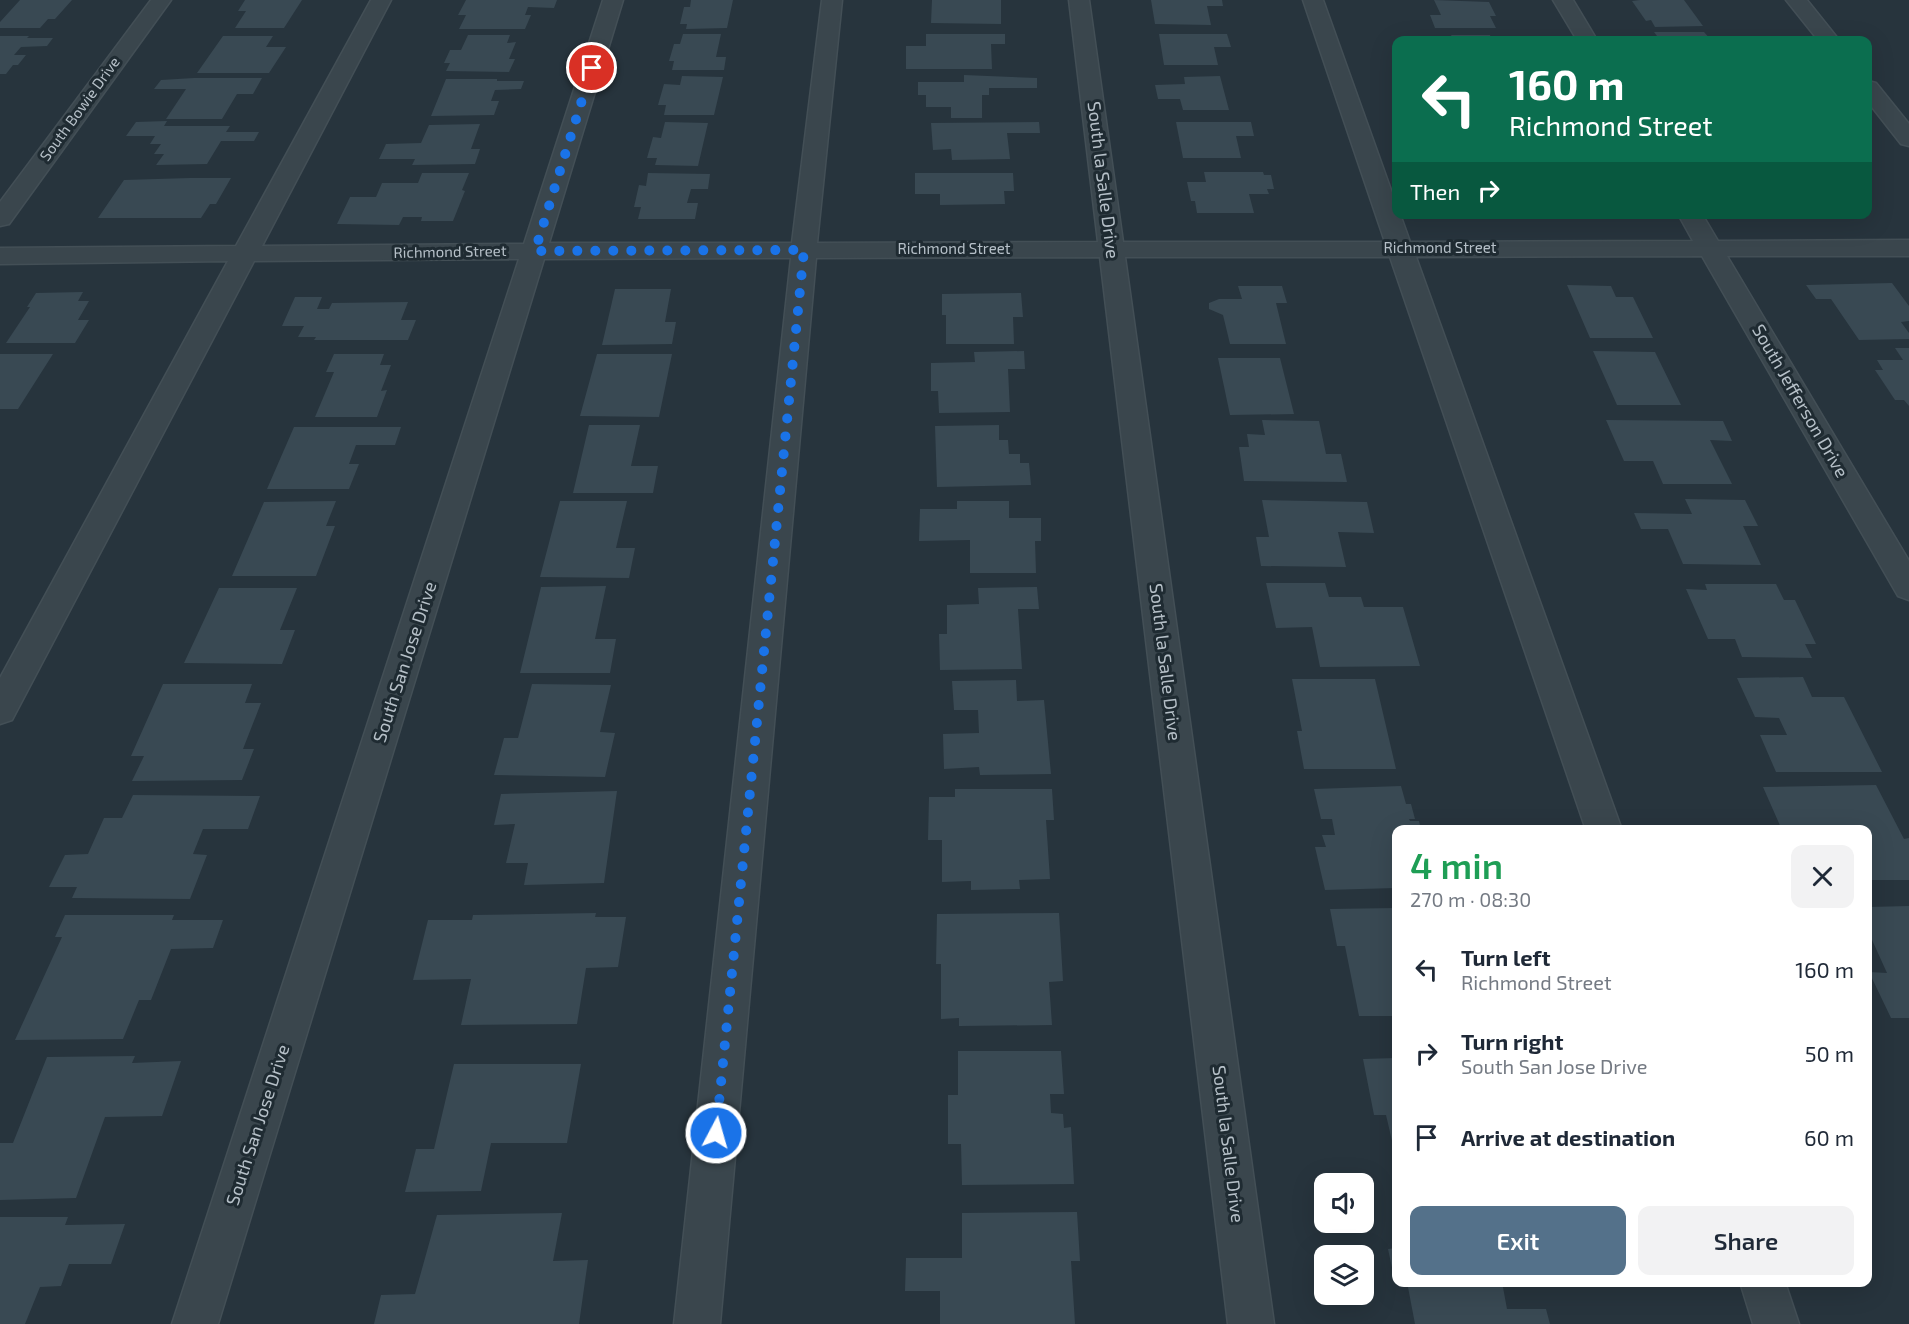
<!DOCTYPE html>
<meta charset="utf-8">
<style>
body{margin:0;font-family:"Exo 2",sans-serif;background:#f2f2f3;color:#1f2937;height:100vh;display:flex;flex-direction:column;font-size:22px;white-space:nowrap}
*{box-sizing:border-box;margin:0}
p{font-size:20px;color:#747a83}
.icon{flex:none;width:33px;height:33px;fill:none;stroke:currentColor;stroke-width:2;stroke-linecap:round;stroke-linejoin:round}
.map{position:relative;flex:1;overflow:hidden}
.details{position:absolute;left:1392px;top:825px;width:480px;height:462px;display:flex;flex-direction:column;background:#fff;border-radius:12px;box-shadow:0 6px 24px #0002}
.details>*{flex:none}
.top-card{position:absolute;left:1392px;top:36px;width:480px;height:183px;border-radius:12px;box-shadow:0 6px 24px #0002;background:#0b6e4f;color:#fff;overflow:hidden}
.tools{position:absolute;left:1314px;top:1173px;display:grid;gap:12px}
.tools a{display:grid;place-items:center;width:60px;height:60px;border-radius:12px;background:#fff;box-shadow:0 6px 24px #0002;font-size:30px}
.pin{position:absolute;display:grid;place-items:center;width:51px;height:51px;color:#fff;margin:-26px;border:3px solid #fff;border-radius:50%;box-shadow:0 2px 6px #0007}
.me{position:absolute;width:66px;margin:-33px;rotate:6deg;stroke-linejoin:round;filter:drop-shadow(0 0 4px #0008)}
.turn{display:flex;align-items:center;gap:21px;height:126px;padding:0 18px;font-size:27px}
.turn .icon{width:78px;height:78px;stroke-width:2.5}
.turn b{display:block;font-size:42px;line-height:51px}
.then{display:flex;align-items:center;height:57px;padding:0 18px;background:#0003;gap:12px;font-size:22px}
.round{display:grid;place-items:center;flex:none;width:63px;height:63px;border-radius:12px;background:#f2f2f3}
.summary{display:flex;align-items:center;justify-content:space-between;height:102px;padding:0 18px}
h1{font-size:36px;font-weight:600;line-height:45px;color:#1e9e55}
.button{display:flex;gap:12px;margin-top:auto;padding:12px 18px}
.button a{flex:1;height:69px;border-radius:12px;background:#54718a;color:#fff;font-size:24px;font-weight:600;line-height:69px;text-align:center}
.button a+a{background:#f2f2f3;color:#1f2937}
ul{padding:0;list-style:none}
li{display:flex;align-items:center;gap:18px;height:84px;padding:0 18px}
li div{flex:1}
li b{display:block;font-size:22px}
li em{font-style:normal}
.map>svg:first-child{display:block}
</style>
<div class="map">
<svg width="1909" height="1324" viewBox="0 0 1909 1324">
<rect width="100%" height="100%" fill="#27343d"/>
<path fill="#394953" d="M20,0H72L55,19H48L40,28H0V22Z
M245,0H302L284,28H235L246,11H238Z
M466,0H557L554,8L528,7L525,15H531L525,29H459L466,15H458Z
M691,0H733L727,28L686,29L687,24H680L684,7H690Z
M932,0H1001V24L931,23Z
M1151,0H1222L1223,6H1207L1211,25L1155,24Z
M1434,0L1489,2L1496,16H1490L1496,28H1435L1430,15H1441Z
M1640,0H1684L1703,26L1655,27L1651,20L1646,21L1632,1Z
M1654,32H1704L1711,40H1660Z
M683,34H721L716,57H726L724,70H672L674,61H669L674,44H680Z
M926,34H1005V44H991L992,69H906V46H926Z
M1159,34H1227L1231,47H1214L1218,65H1164Z
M468,35H510L507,43L516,42L509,59H515L509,72L446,71L450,63H444L450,50H461Z
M1451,35H1490L1492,40H1454Z
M0,36H29L27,38H53L47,46L21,47L14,55H26L18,65H13L6,74H0Z
M223,36H273L266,47H286L269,73H197Z
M964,75L1037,78V88H989V95H982V118H951V107H926V95H918V82H964Z
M682,76L723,77L714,115H664L666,105H658L664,84L680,85Z
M1220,76L1229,110H1183L1180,99H1158L1155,85L1185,84L1184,77Z
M194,78H262L253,94H237L222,119H166L186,89H154L161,80Z
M446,79H497V81H524L521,89L495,90L491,101H499L494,115L431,116Z
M167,121L164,126H230L226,132H259L254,141H221L207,164L156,165L164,154H154L161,144H150L155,136H126L136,122Z
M665,122L708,123L698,166L655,165L657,158H647L653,137L661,138Z
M1039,122L1040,133H1007L1010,159L952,160L951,149L933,150L931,123Z
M1176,122H1251L1254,136H1236L1241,158H1183Z
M480,124L471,149H480L475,164L412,165L415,159H379L386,144L421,143L429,125Z
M1204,172H1263L1264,175H1271L1274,189H1267L1269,194H1249L1254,213H1197L1195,201H1191L1187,182H1206Z
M422,173H469L462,190L465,191L453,221H421L422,217H403L399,225L337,224L350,197H376L382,183H418Z
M648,173L710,174L708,189H691L687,203H698L695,219H638L641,207H634L639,185L646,186Z
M915,173H1013L1014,191H1004L1005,204L940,205V194H915Z
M190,178H231L216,204H210L201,218H98L124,180Z
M1892,283L1909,306V321L1901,322L1909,333V339L1859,340L1831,299H1816L1806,285Z
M1567,285L1611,286L1616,297H1633L1653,338H1590Z
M1238,286H1282L1287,303H1276L1286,344H1230L1223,315L1209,309V303L1219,299H1242Z
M615,289H671L665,322H676L672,344L602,345Z
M83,292L78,301H89L78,320H89L75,343H6L30,307H27L36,293Z
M1021,293L1023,317H1013L1014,344H946V315H942V294Z
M295,297H322L317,309H329L332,303L408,302L401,320H416L408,340H314L316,337H298L304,326H282Z
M1895,348H1909V406L1904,400H1895L1875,370H1883L1877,360H1903Z
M1024,351L1025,369H1008L1010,412L939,413L938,391H931V363L975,362L974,352Z
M1593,351L1655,352L1681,405H1617Z
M0,354H53L18,409H0Z
M334,354H384L380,365H391L381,391L387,390L377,417H315L334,372H326Z
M597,354H672L659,417L580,416Z
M1218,358H1280L1294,414L1230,415Z
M1262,420L1319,421L1326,454H1341L1347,482L1244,481L1239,447H1249L1247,434L1265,435Z
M1606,420L1723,421L1732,441L1710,440L1732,484H1663L1653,461H1624Z
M589,425H640L631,466H658L653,493H573Z
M999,425V440H1008L1009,454H1020V463H1029L1031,485L937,487L935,426Z
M294,427H401L395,445H356L349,464H359L349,489H267Z
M1685,499L1745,500L1758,526H1743L1761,565L1683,564L1668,529H1641L1634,513L1692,514Z
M1262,500L1367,502L1374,533L1338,532L1346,567L1261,566L1256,537H1269Z
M336,501L326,526H335L316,576H232L264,502Z
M560,501H627L616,548H635L629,578L540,577Z
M957,501H1009V518H1041V541H1035L1036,573H970V540L919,541L920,509H957Z
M1266,583H1325L1329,597H1361L1364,607H1403L1420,666L1320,667L1312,627L1276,628Z
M1705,584H1776L1784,600H1795L1816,644H1805L1812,658L1742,657L1735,639H1708L1686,589L1707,590Z
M606,586L595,639H616L610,673H520L541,587Z
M1037,587L1039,609H1018L1022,669L940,670L939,634H947V605L979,604L978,588Z
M219,588H297L280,630H295L282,664L184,663Z
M1803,677L1812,697H1844L1882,772H1776L1760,735H1787L1779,718L1755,717L1737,678Z
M1292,679H1375L1396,769H1304L1297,731H1302Z
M1016,680L1017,701L1044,700L1051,774L980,775L979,767L944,769L943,734L979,733L978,710H954L952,681Z
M163,684H252L245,703H261L243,749H254L242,780L132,781L144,756H131Z
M532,684L611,685L600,732L615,733L605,777L494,775L504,738H518Z
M1876,785L1904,839L1909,838V880H1868V830H1782L1763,787Z
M1401,786L1406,804H1411L1415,819H1409L1410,821H1419L1421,830H1396V888L1325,890L1315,847H1326L1322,835H1335L1332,819H1321L1314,789Z
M955,789H1052L1054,820H1046L1050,879L1019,880L1020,889L971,890V881L942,882V840H928L929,797H955Z
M617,791L604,883L524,885L528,863H506L515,824L494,825L501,794Z
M133,795L260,796L248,829H203L193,854L207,855L190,899L72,898L77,887H49L65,855L88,854L104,818H122Z
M1909,906V1018H1891L1869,972L1887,973L1868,931V907Z
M1396,908V1026L1393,1016H1359L1345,946H1337L1330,909Z
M596,913L595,917H626L618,967L586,968L577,1024L461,1025L471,979L413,980L428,920H472L473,915Z
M1059,913L1063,981L1049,982L1052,1025L959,1026V1018L941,1019V964H936L937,914Z
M65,915H174L172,920H223L213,948L171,949L151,1000H139L123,1039L15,1040L62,937H55Z
M958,1051H1061L1064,1094H1050L1051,1113L1063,1114L1064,1128L1071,1127L1074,1184L962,1185L961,1144H948V1095H958Z
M135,1056L132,1063L181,1061L162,1116L105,1117L76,1198L0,1200V1143H13L47,1057Z
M1396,1058V1158L1386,1115H1374L1363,1059Z
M454,1064H581L567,1143H491L481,1191L405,1192L416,1149H434Z
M1077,1212L1080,1261H1071L1075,1324H940V1291H905L906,1258H962V1213Z
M562,1213L553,1261L588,1260L579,1324H374L381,1295L415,1294L437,1215Z
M0,1217H68L65,1225L125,1224L111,1264H69L61,1286L40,1287L25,1324H0Z
M1396,1248V1277H1394L1388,1249Z
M1407,1282H1502L1507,1309H1546L1550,1324H1415Z"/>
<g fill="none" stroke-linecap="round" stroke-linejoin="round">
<defs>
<path id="minor" d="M151,0H171L9,224L0,226V202Z
M371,0H391L262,246L524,244L603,0H623L549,243H792L822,0H842L817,243L1098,242L1069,0H1089L1123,242H1385L1303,0H1323L1396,204V214H1400L1410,242L1693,241L1678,214H1702L1718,241L1909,240V256H1727L1909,561V600L1898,596L1702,256L1416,257L1622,830H1586L1390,257H1125L1274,1324H1228L1100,257L816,258L720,1324H674L791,258L544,259L218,1324H172L519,259L254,261L12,720L0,724V678L228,261L0,264V248L236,246Z
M1553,0H1573L1597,40H1577Z
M1786,0H1807L1839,40H1818Z
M1868,81L1876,83L1909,124V146L1901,144L1868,102Z
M1740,1282H1785L1799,1324H1753Z"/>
</defs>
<use href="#minor" stroke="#434f56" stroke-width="3"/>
<use href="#minor" fill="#3a464d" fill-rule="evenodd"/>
</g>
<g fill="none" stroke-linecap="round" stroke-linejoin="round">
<path stroke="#1a73e8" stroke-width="10" stroke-dasharray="0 18" d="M592,68L535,251L804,250L716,1133"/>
</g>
<g text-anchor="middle" stroke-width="6" stroke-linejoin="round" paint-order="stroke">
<g font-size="15" fill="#b6c0c8" stroke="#1f2b32">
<text transform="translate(80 109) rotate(-54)" y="5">South Bowie Drive</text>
<text x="1440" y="253">Richmond Street</text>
<text x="954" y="254">Richmond Street</text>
<text transform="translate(450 252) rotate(-1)" y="5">Richmond Street</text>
</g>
<g font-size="18" fill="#b6c0c8" stroke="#1f2b32">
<text transform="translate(1103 180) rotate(83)" y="6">South la Salle Drive</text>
<text transform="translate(1800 401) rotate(60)" y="6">South Jefferson Drive</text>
<text transform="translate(405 662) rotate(-72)" y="6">South San Jose Drive</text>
<text transform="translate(1165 662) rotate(83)" y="6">South la Salle Drive</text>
<text transform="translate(258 1125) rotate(-72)" y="6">South San Jose Drive</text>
<text transform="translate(1228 1144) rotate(83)" y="6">South la Salle Drive</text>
</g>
</g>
</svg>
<div class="tools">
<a><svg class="icon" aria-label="sound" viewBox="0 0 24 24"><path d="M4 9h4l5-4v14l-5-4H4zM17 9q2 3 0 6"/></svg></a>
<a><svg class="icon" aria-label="layers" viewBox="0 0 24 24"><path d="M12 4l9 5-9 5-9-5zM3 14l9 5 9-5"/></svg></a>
</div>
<div class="pin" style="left:592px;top:68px;background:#d93025"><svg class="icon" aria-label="arrive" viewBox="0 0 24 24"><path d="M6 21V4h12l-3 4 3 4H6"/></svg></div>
<svg class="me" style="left:716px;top:1133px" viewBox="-20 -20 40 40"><circle r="17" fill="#1a73e8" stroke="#fff" stroke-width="3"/><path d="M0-11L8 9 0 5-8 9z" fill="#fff"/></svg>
<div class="top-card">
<div class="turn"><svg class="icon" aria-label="left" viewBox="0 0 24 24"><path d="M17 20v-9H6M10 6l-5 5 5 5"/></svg><div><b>160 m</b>Richmond Street</div></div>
<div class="then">Then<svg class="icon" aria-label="right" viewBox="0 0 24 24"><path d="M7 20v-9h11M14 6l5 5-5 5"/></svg></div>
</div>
<section class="details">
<div class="summary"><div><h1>4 min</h1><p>270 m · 08:30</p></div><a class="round"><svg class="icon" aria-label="close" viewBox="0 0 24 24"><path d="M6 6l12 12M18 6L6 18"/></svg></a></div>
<ul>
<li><svg class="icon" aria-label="left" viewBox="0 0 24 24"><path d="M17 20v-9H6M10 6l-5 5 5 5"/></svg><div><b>Turn left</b><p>Richmond Street</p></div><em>160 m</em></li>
<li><svg class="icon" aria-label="right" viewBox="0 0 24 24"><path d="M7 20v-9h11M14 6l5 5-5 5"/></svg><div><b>Turn right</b><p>South San Jose Drive</p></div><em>50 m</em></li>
<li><svg class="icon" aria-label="arrive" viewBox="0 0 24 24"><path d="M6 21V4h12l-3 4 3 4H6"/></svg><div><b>Arrive at destination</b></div><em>60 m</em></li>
</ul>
<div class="button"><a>Exit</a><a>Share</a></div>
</section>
</div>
